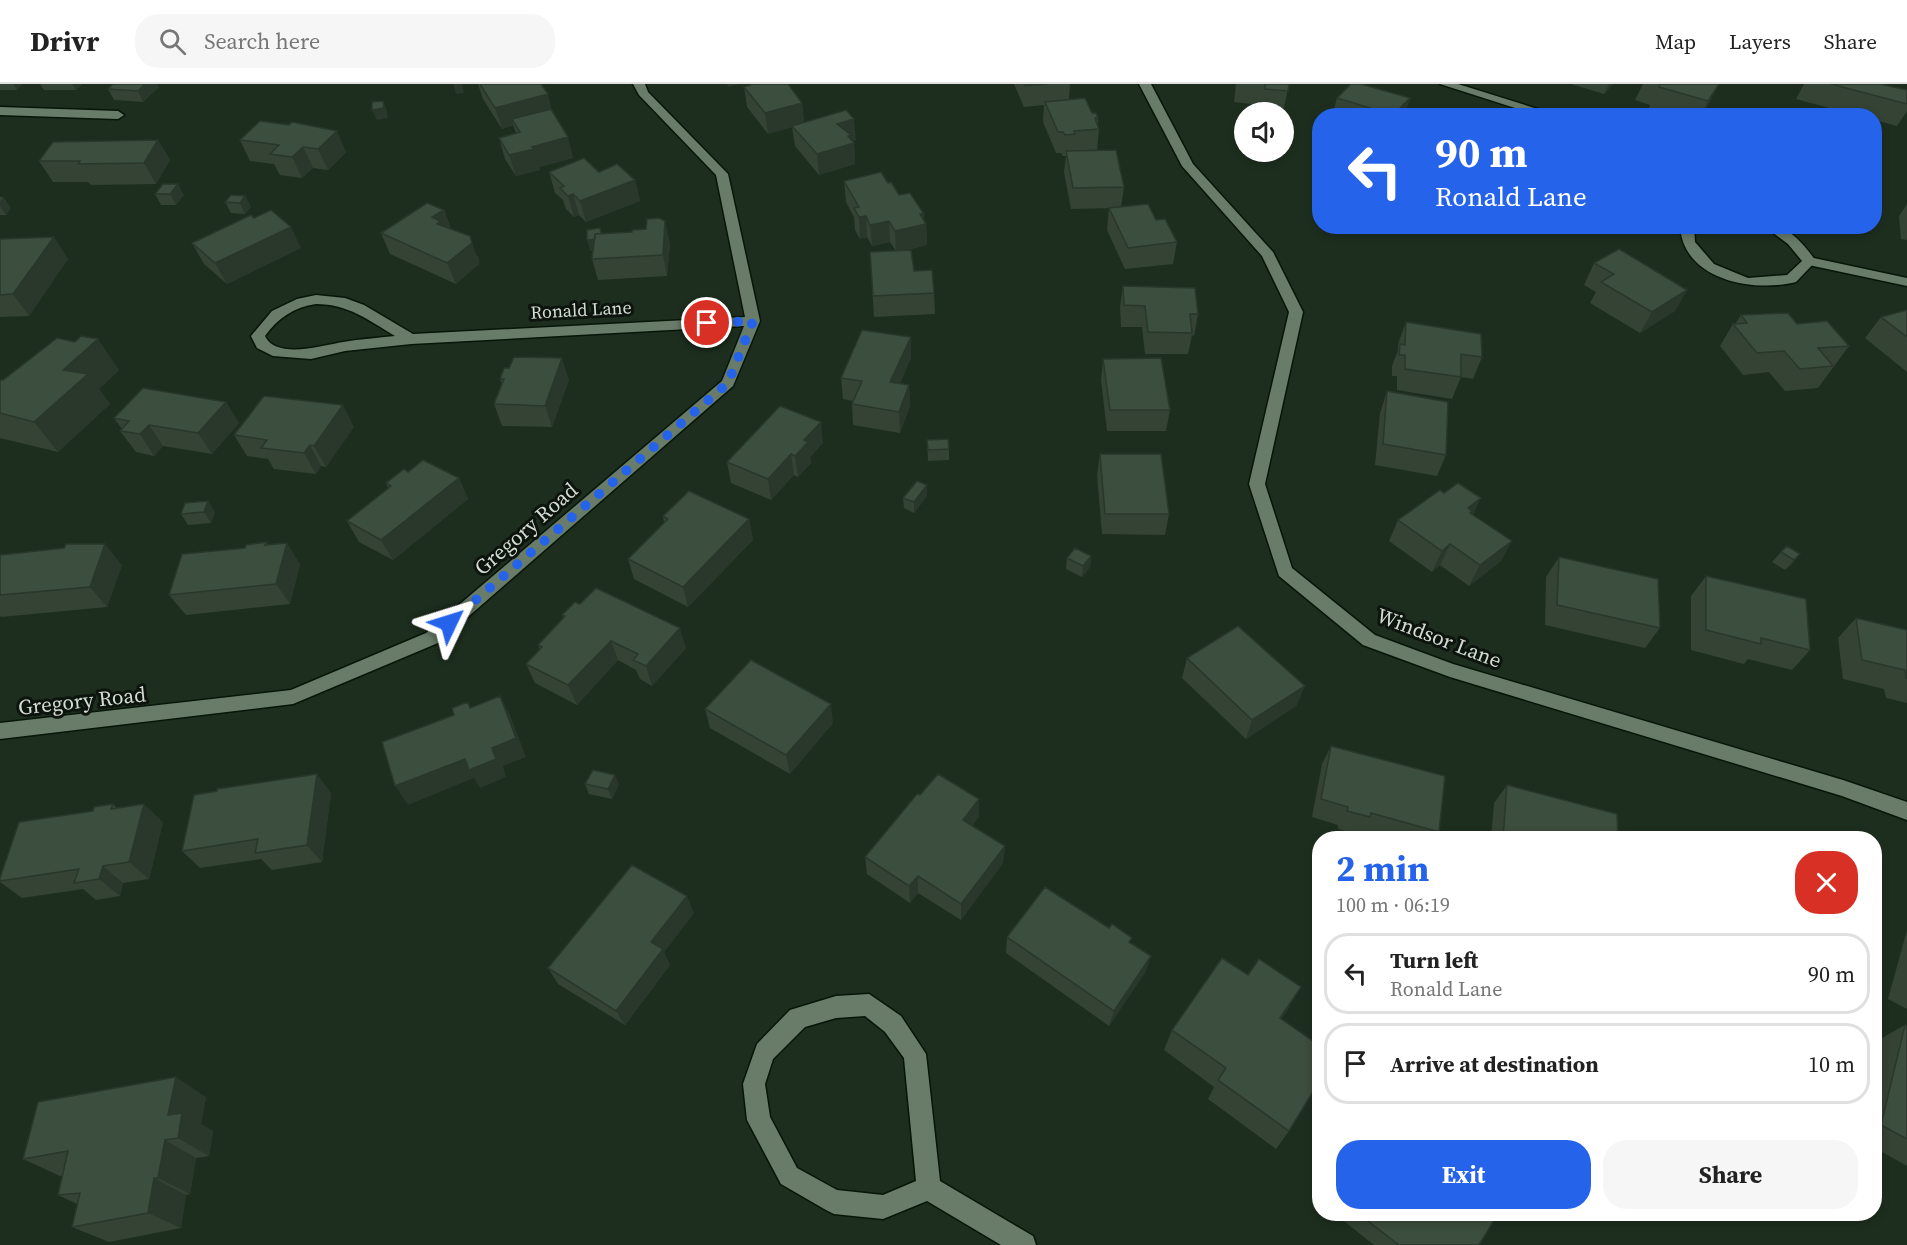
<!DOCTYPE html>
<meta charset="utf-8">
<style>
body{margin:0;font-family:"Source Serif 4",serif;background:#f6f6f6;color:#222;height:100vh;display:flex;flex-direction:column;font-size:22px;white-space:nowrap}
*{box-sizing:border-box;margin:0}
p{font-size:20px;color:#767676}
.icon{flex:none;width:33px;height:33px;fill:none;stroke:currentColor;stroke-width:2;stroke-linecap:round;stroke-linejoin:round}
.map{position:relative;flex:1;overflow:hidden}
.details{position:absolute;left:1312px;top:747px;width:570px;height:390px;display:flex;flex-direction:column;background:#fff;border-radius:24px;box-shadow:0 3px 9px #0003}
.details>*{flex:none}
.hud{position:absolute;left:1312px;top:24px;width:570px;height:126px;border-radius:24px;box-shadow:0 3px 9px #0003;background:#2563eb;color:#fff;overflow:hidden}
.fabs{position:absolute;left:1234px;top:18px;display:grid;gap:12px}
.fabs a{display:grid;place-items:center;width:60px;height:60px;border-radius:50%;background:#fff;box-shadow:0 3px 9px #0003;font-size:30px}
.pin{position:absolute;display:grid;place-items:center;width:51px;height:51px;color:#fff;margin:-26px;border:3px solid #fff;border-radius:50%;box-shadow:0 2px 6px #0007}
.me{position:absolute;width:66px;margin:-33px;rotate:49deg;stroke-linejoin:round;filter:drop-shadow(0 0 4px #0008)}
.turn{display:flex;align-items:center;gap:21px;height:126px;padding:0 24px;font-size:27px}
.turn .icon{width:78px;height:78px;stroke-width:2.5}
.turn b{display:block;font-size:42px;line-height:51px}
.round{display:grid;place-items:center;flex:none;width:63px;height:63px;border-radius:24px;background:#f6f6f6}
.summary{display:flex;align-items:center;justify-content:space-between;height:102px;padding:0 24px}
h1{font-size:36px;font-weight:700;line-height:45px;color:#2563eb}
.action{display:flex;gap:12px;margin-top:auto;padding:12px 24px}
.action a{flex:1;height:69px;border-radius:24px;background:#2563eb;color:#fff;font-size:24px;font-weight:700;line-height:69px;text-align:center}
.action a+a{background:#f6f6f6;color:#222}
ul{padding:0;list-style:none}
li{display:flex;align-items:center;gap:18px;height:81px;margin:0 12px 9px;padding:0 12px;border:3px solid #e0e0e0;border-radius:24px}
li div{flex:1}
li b{display:block;font-size:22px}
li em{font-style:normal}
header{display:flex;align-items:center;gap:36px;box-sizing:border-box;height:84px;padding:0 30px;background:#fff;border-bottom:2px solid #e0e0e0}
header strong{font-size:28px}
nav{display:flex;gap:33px;margin-inline-start:auto;font-size:21px}
.search{width:420px;height:54px;background:#f6f6f6;display:flex;align-items:center;gap:15px;box-sizing:border-box;padding:0 21px;border-radius:24px;color:#767676;font-size:22px}
.map>svg:first-child{display:block}
</style>
<header>
<strong>Drivr</strong>
<div class="search"><svg class="icon" aria-label="search" viewBox="0 0 24 24"><circle cx="10" cy="10" r="6"/><path d="M15 15l6 6"/></svg>Search here</div>
<nav><a>Map</a><a>Layers</a><a>Share</a></nav>
</header>
<div class="map">
<svg width="1907" height="1161" viewBox="0 0 1907 1161">
<rect width="100%" height="100%" fill="#1d2e1e"/>
<g fill="none" stroke-linecap="round" stroke-linejoin="round">
<defs>
<path id="lane" d="M1809,173L1907,194V202L1804,180V174Z"/>
<path id="street" d="M633,0H645L648,8L728,90L760,237L733,302L438,559L293,620L0,655V639L291,606L426,549L722,297L744,242L411,260L345,267L311,275L273,272L257,264L251,252L272,227L297,215L316,211L345,214L364,221L413,250L745,233L716,91L639,11ZM316,220C348,220 368,236 395,252C378,254 360,255 343,258C324,261 276,276 265,252C278,234 294,223 316,220Z
M1139,0H1151L1193,80L1273,168L1303,228L1265,400L1292,484L1375,551L1453,580L1843,696L1907,718V736L1842,712L1450,593L1363,561L1279,492L1249,400L1289,228L1262,172L1182,82Z
M1440,0H1458L1560,32H1540Z
M0,23L118,27L124,31L118,35L0,31Z
M1680,142H1694L1695,158L1714,180L1748,194L1787,191L1802,177L1788,160L1764,142C1790,142 1801,157 1816,177L1796,198C1753,209 1683,196 1680,142Z
M869,910L901,932L926,970L940,1097L1033,1152L1036,1161H1001L927,1117L883,1135L834,1130L826,1126L781,1100L747,1036L743,1000L757,960L790,926L836,912ZM865,932L885,948L904,974L916,1097L883,1111L837,1106L797,1084L770,1033L765,1000L773,975L805,943L836,934Z"/>
</defs>
<use href="#lane" stroke="#071608" stroke-width="3"/>
<use href="#street" stroke="#071608" stroke-width="3"/>
<use href="#lane" fill="#697c69" fill-rule="evenodd"/>
<use href="#street" fill="#697c69" fill-rule="evenodd"/>
</g>
<path fill="#344334" d="M0,0H22L17,6H0Z
M40,0H82L76,6H44Z
M478,0H532L553,28L573,74L539,83L540,86L516,92L505,75L499,54L516,49L513,41L502,45L483,15Z
M1014,0H1070L1069,15L1098,34V42L1099,45L1097,66H1090L1124,103L1121,123L1156,136L1177,158L1173,180L1125,185L1107,146L1109,124H1111L1071,125L1064,88L1066,72H1063L1061,69H1056L1043,38L1044,21L1024,23Z
M1236,0H1289L1283,28L1261,26V21L1234,18Z
M1571,0H1613L1604,10Z
M1643,0H1719L1702,32H1676L1649,24L1650,21L1635,16Z
M1804,0H1880L1907,6V27L1897,42L1875,36V32H1859L1796,15Z
M159,3L143,18L114,16L108,5Z
M744,3L802,19L804,38L856,56L853,57L854,59L855,80L819,91L795,62L792,43L768,50L747,23Z
M1337,14H1410L1404,32H1332Z
M158,56L170,76L156,100L91,101L88,98H53L39,77Z
M240,56L346,68L328,86L313,84L302,94L280,91L274,80L250,77Z
M549,88H599L635,96L640,117L586,138L579,131L574,133L566,125L563,116L555,109Z
M844,97L899,111L924,130V136L926,140L927,161L903,167L914,187L934,209L935,230L874,233L870,168L896,167L890,158L872,162L867,153L860,155L855,146L854,133L846,118Z
M155,110L184,111L176,121H161Z
M245,112L251,123L245,130L231,129L225,118Z
M0,113H3L11,124L6,131H0Z
M1907,120V156L1901,155L1899,132Z
M444,126L451,145L478,173L479,180L456,200L390,170L381,149Z
M1581,142H1603L1587,147Z
M600,144L602,150L670,159L667,192L598,196L592,175L593,167H590Z
M0,155L68,175L29,232L0,233Z
M192,159L301,164L227,200L204,180Z
M1594,179L1687,206L1675,227L1640,249L1590,219L1596,208L1584,201Z
M1123,202L1198,230L1194,252L1192,251L1188,270H1145L1142,243H1121L1120,223Z
M1907,226V288L1865,254L1881,233Z
M1741,231L1797,240L1849,262L1818,304L1785,307L1769,288L1743,291L1720,262L1733,240H1735Z
M1406,238L1482,273L1473,295L1461,293L1452,315L1397,306V292H1392V282L1398,266V260Z
M911,274L900,299L909,301L910,322L900,349L853,341L852,320L853,317L843,315L841,294Z
M1103,275L1170,326L1166,347H1107L1101,296Z
M119,286L99,305L110,320L58,368L0,354V296H3Z
M500,295L569,296L552,343L502,342L494,320L502,300Z
M1387,307L1446,371L1437,392L1375,381L1380,329Z
M226,318L239,339L212,370L163,362L154,372L136,368L120,347L122,345L114,334Z
M354,343L326,383L321,382L316,390L274,385L268,375L247,372L234,351Z
M927,356L949,365V376L928,377Z
M823,359L810,373L811,379L798,393L794,391L771,416L731,399L727,378Z
M1100,370L1169,430L1165,451L1102,450L1097,391Z
M408,388L459,394L468,415L393,476L359,458L347,437L388,404L386,399Z
M927,401V412L914,429L904,424L903,414Z
M215,428L211,439L188,441L181,430Z
M1473,431L1501,477L1469,502L1440,481L1432,488L1389,457L1398,436Z
M663,432L749,435L753,456L688,523L634,495L628,475L664,439Z
M267,458L268,461L300,480L290,520L186,531L169,511L245,464Z
M1781,468L1800,470L1791,481L1785,486L1772,478Z
M0,471L122,481L107,523L1,533L0,531Z
M1091,472L1090,483L1082,493L1066,485L1067,474Z
M1559,473L1660,544L1645,564L1545,541L1546,493Z
M1706,492L1810,566L1792,586L1748,575L1744,580L1691,566V512Z
M562,531L686,564L652,602L640,595L636,586L618,576L577,621L535,599L526,580L540,566L538,561L564,534Z
M1856,534L1907,546V619L1886,614L1884,605L1843,595L1838,554Z
M1187,574L1297,621L1246,655L1182,594Z
M705,625L833,639L790,690L710,644Z
M1331,662L1439,748L1435,754H1388L1362,747L1360,751L1338,745V741L1312,733L1322,680Z
M585,700H619L612,715L589,710Z
M1507,701L1618,754H1491L1494,719Z
M331,709L322,778L272,786L261,775L200,784L182,767Z
M920,711L979,715V733L972,742L1005,762L1003,779L961,836L918,809L910,819L867,790L865,773Z
M113,720L117,724L163,738L149,795L123,799L120,812L96,816L83,805L22,814L0,798V794L93,727Z
M694,829L664,868L670,881L625,941L558,900L548,884Z
M1109,844L1131,859L1146,887L1109,942L1006,869L1007,853Z
M1907,846V925L1888,915Z
M1288,925L1281,935L1289,1047L1276,1065L1208,1015L1214,1003L1164,966L1172,946Z
M1905,941L1907,942V1082L1875,1064V975L1880,955Z
M206,1013L201,1040L213,1047L209,1072L196,1074L190,1110L186,1111L181,1144L109,1158L72,1143L77,1120L58,1111L62,1092H60L23,1075Z
M1335,1130H1498L1479,1161H1374Z"/>
<path fill="#2a372b" d="M13,0H22L17,6Z
M72,0H82L76,6Z
M145,0H157L159,3L143,18L138,7Z
M453,0H462L464,9L456,10Z
M727,0H739L728,3Z
M1609,0H1613L1604,10Z
M1719,0L1711,15L1701,32L1708,17Z
M548,10L553,31L512,35L513,41L502,45L495,24Z
M1410,14L1404,32H1393V31Z
M383,17L387,27L388,34L377,36L372,26Z
M802,19L804,40L768,50L765,29Z
M854,35L856,56L851,57L854,59L855,80L819,91L817,70L837,40Z
M337,47L346,68L328,86L318,65Z
M568,53L573,74L539,83L540,86L516,92L509,71L532,63Z
M158,56L170,76L156,100L144,79Z
M303,63L313,84L302,94L292,73Z
M635,96L640,117L586,138L580,117Z
M178,100L184,111L176,121L170,110Z
M573,110L579,131L574,133L568,112Z
M245,112L251,123L245,130L240,119Z
M3,113L11,124L6,131L0,122V118Z
M444,126L451,147L446,151L432,133Z
M920,130H924V140H926L927,161L896,168L895,147Z
M866,132L867,153L860,155L859,133Z
M665,137L670,159L667,192L663,171Z
M889,137L890,158L872,162L870,141Z
M1589,142H1603L1587,147Z
M291,143L301,164L227,200L215,179Z
M600,144L603,155L604,165L590,167L587,156Z
M470,152L479,180L456,200L447,179Z
M54,153L68,175L29,232L13,210Z
M1687,206L1675,227L1640,249L1652,228Z
M911,253V274L891,319L890,298Z
M98,255L119,286L99,305L110,320L58,368L34,338L63,286Z
M562,274L569,296L552,343L545,322Z
M909,301L910,322L900,349L899,328Z
M226,318L239,339L212,370L198,349Z
M343,321L354,343L326,383L314,362Z
M821,338L823,359L810,373L811,379L798,393L795,372L804,356Z
M149,341L163,362L154,372L140,350Z
M310,361L321,382L316,390L304,369Z
M791,370L794,391L771,416L768,395Z
M459,394L468,415L393,476L381,456Z
M927,401V412L914,429V418Z
M1481,414L1471,435L1468,424Z
M208,417L215,428L211,439L204,428Z
M749,435L753,456L688,523L683,503Z
M1512,457L1501,477L1469,502L1480,481Z
M287,459L300,480L290,520L276,500Z
M105,460L122,481L107,523L90,503Z
M1450,460L1440,481L1432,488L1442,467Z
M1800,470L1791,481L1785,486L1794,476Z
M1091,472L1090,483L1082,493L1083,482Z
M680,544L686,564L652,602L646,582Z
M611,557L618,576L577,621L568,601Z
M1305,602L1297,621L1246,655L1252,636Z
M500,612L510,631L526,673L503,682L506,693L480,704L474,694L408,721L395,702L492,664Z
M831,620L833,639L790,690L786,671Z
M317,690L331,709L322,778L307,761Z
M615,691L619,700L612,715L608,705Z
M979,715V733L963,754V736Z
M144,720L163,738L149,795L129,778Z
M1005,762L1003,779L961,836V820Z
M103,782L123,799L120,812L99,795Z
M918,792V809L910,819L909,802Z
M687,812L694,829L664,868L670,881L625,941L616,927L651,858Z
M1151,872L1146,887L1109,942L1114,927Z
M1301,903L1288,925L1268,955L1280,934Z
M176,993L206,1013L201,1040L213,1047L209,1072L178,1054L168,1031Z
M165,1056L196,1074L190,1110L158,1094Z
M154,1094L186,1111L181,1144L148,1129Z"/>
<path fill="#3c4e3d" stroke="#2a372b" stroke-width="1.5" d="M113,0H145L138,7L108,5Z
M480,0H541L548,10L495,24Z
M753,0H788L802,19L765,29L744,3Z
M1024,0H1047L1025,2Z
M1264,0H1289L1288,7L1265,5V0Z
M1351,0H1361L1410,14L1393,31L1337,14Z
M1660,0H1719L1708,17L1659,3Z
M1831,0H1880L1907,6V20Z
M1085,14L1092,29H1096L1098,34H1095L1099,45L1074,47L1075,50L1065,51L1063,48H1058L1045,18Z
M383,17L384,24L372,26V18Z
M551,25L568,53L532,63L534,65L509,71L499,54L520,48L512,35Z
M846,26L854,35L837,40L851,51L848,52L854,59L817,70L792,42Z
M260,37L289,41L292,38L337,47L318,65L303,63L292,73L270,70L279,61L240,56Z
M158,56L144,79L78,80L80,77H39L53,58Z
M1116,66L1124,103L1073,104L1066,67Z
M584,74L599,88L617,80L635,96L580,117L573,110L568,112L560,104L564,102L549,88Z
M881,88L888,99L891,98L899,111L910,109L924,130H920L926,140L895,147L889,137L870,141L866,132L859,133L854,124L859,123L844,97Z
M163,100H178L170,110H155Z
M231,111L245,112L240,119L225,118Z
M427,119L444,126L432,133L440,137L437,140L470,152L472,159L447,179L381,149Z
M1148,120L1156,136L1165,135L1177,158L1128,164L1109,124Z
M271,126L291,143L215,179L192,159L251,131L254,134Z
M659,134L665,137L663,171L592,175L595,150L632,148V146L646,145L647,135Z
M600,144L601,150H595V155L587,156V146Z
M54,153L13,210L0,211V155Z
M1619,165L1687,206L1652,228L1601,198L1614,190L1594,179Z
M911,166L914,187L932,186L934,209L873,212L870,168Z
M1123,202L1195,204L1198,230H1190L1192,249L1148,248L1145,222L1124,221Z
M1907,226V253L1881,233Z
M1788,229L1797,240L1827,237L1849,262L1818,264L1833,282L1800,285L1784,267L1757,269L1733,240L1747,239L1741,231Z
M1406,238L1481,250L1482,273L1461,270V293L1405,285V271H1399L1400,260L1405,261Z
M862,246L911,253L890,298L909,301L899,328L852,320L862,297L841,294Z
M81,252L98,255L63,286L88,290L34,338L0,329V296H3L57,254L75,258Z
M514,273L562,274L545,322L494,320L504,295H500L504,284H509Z
M1161,274L1170,326H1110L1103,275Z
M143,304L226,318L198,349L149,341L140,350L120,347L129,337L114,334Z
M1387,307L1448,318L1446,371L1383,360Z
M264,312L343,321L314,362L310,361L304,369L261,364L267,356L234,351Z
M780,322L821,338L804,356L808,358L795,372L791,370L768,395L727,378Z
M948,355L949,365L928,366L927,356Z
M1100,370H1161L1169,430H1105Z
M423,376L459,394L381,456L347,437L391,402L386,399L404,385L408,388Z
M917,397L927,401L914,418L903,414Z
M1458,399L1481,414L1468,424L1472,427L1470,429L1512,457L1480,481L1450,460L1442,467L1398,436L1440,406L1444,409Z
M689,407L749,435L683,503L628,475L668,435L663,432Z
M208,417L204,428L181,430L185,419Z
M267,458L265,461L287,459L276,500L169,511L182,470L245,464L246,461Z
M66,460H105L90,503L0,511V471L64,464Z
M1787,462L1800,470L1794,476L1781,468Z
M1075,464L1091,472L1083,482L1067,474Z
M1559,473L1658,495L1660,544L1557,521Z
M1706,492L1806,515L1810,566L1761,554V560L1706,546Z
M596,504L680,544L646,582L633,576L638,570L611,557L568,601L526,580L542,563L538,561L565,532L562,531L575,518L580,520Z
M1856,534L1907,546V594H1906L1905,586L1862,576Z
M1238,542L1305,602L1252,636L1187,574Z
M751,576L831,620L786,671L705,625Z
M500,612L516,654L492,664L496,675L469,686L465,675L395,702L382,658L454,631L452,624L468,618L470,624Z
M1331,662L1445,692L1439,748L1371,729L1370,733L1347,727L1348,723L1321,715Z
M593,686L615,691L608,705L585,700Z
M317,690L307,761L255,769L258,755L182,767L194,711L217,707V705Z
M938,690L979,715L963,736L1005,762L961,820L918,792L909,802L865,773L917,710L920,711Z
M1507,701L1617,730L1618,754H1503Z
M113,720L111,725L144,720L129,778L103,782L99,795L74,799L79,785L0,797V794L19,738L93,727L94,723Z
M1675,749L1689,754H1674Z
M632,781L687,812L651,858L663,865L616,927L548,884Z
M1045,803L1109,844L1112,840L1132,854L1129,858L1151,872L1114,927L1007,853Z
M1222,874L1248,891L1259,875L1301,903L1280,934L1320,962V996L1289,1047L1218,996L1226,984L1172,946Z
M1905,941L1907,942V1055L1881,1041Z
M176,993L168,1031L182,1029L178,1054L165,1056L158,1094H154L148,1129L72,1143L80,1109L58,1111L68,1067L23,1075L38,1018Z
M1359,1130H1498L1479,1161H1399Z"/>
<g fill="none" stroke-linecap="round" stroke-linejoin="round">
<path stroke="#2563eb" stroke-width="10" stroke-dasharray="0 18" d="M449,539L728,299L753,237L707,239"/>
</g>
<g text-anchor="middle" stroke-width="6" stroke-linejoin="round" paint-order="stroke">
<g font-size="18" fill="#d3ddd3" stroke="#0d140d">
<text transform="translate(581 226) rotate(-3)" y="6">Ronald Lane</text>
</g>
<g font-size="21" fill="#d3ddd3" stroke="#0d140d">
<text transform="translate(526 445) rotate(-41)" y="7">Gregory Road</text>
<text transform="translate(1439 554) rotate(21)" y="7">Windsor Lane</text>
<text transform="translate(82 617) rotate(-6)" y="7">Gregory Road</text>
</g>
</g>
</svg>
<div class="fabs">
<a><svg class="icon" aria-label="sound" viewBox="0 0 24 24"><path d="M4 9h4l5-4v14l-5-4H4zM17 9q2 3 0 6"/></svg></a>
</div>
<div class="pin" style="left:707px;top:239px;background:#d93025"><svg class="icon" aria-label="arrive" viewBox="0 0 24 24"><path d="M6 21V4h12l-3 4 3 4H6"/></svg></div>
<svg class="me" style="left:449px;top:539px" viewBox="-20 -20 40 40"><path d="M0-17L14 15 0 8-14 15z" fill="#2563eb" stroke="#fff" stroke-width="4"/></svg>
<div class="hud">
<div class="turn"><svg class="icon" aria-label="left" viewBox="0 0 24 24"><path d="M17 20v-9H6M10 6l-5 5 5 5"/></svg><div><b>90 m</b>Ronald Lane</div></div>
</div>
<section class="details">
<div class="summary"><div><h1>2 min</h1><p>100 m · 06:19</p></div><a class="round" style="background:#d93025;color:#fff"><svg class="icon" aria-label="close" viewBox="0 0 24 24"><path d="M6 6l12 12M18 6L6 18"/></svg></a></div>
<ul>
<li><svg class="icon" aria-label="left" viewBox="0 0 24 24"><path d="M17 20v-9H6M10 6l-5 5 5 5"/></svg><div><b>Turn left</b><p>Ronald Lane</p></div><em>90 m</em></li>
<li><svg class="icon" aria-label="arrive" viewBox="0 0 24 24"><path d="M6 21V4h12l-3 4 3 4H6"/></svg><div><b>Arrive at destination</b></div><em>10 m</em></li>
</ul>
<div class="action"><a>Exit</a><a>Share</a></div>
</section>
</div>
